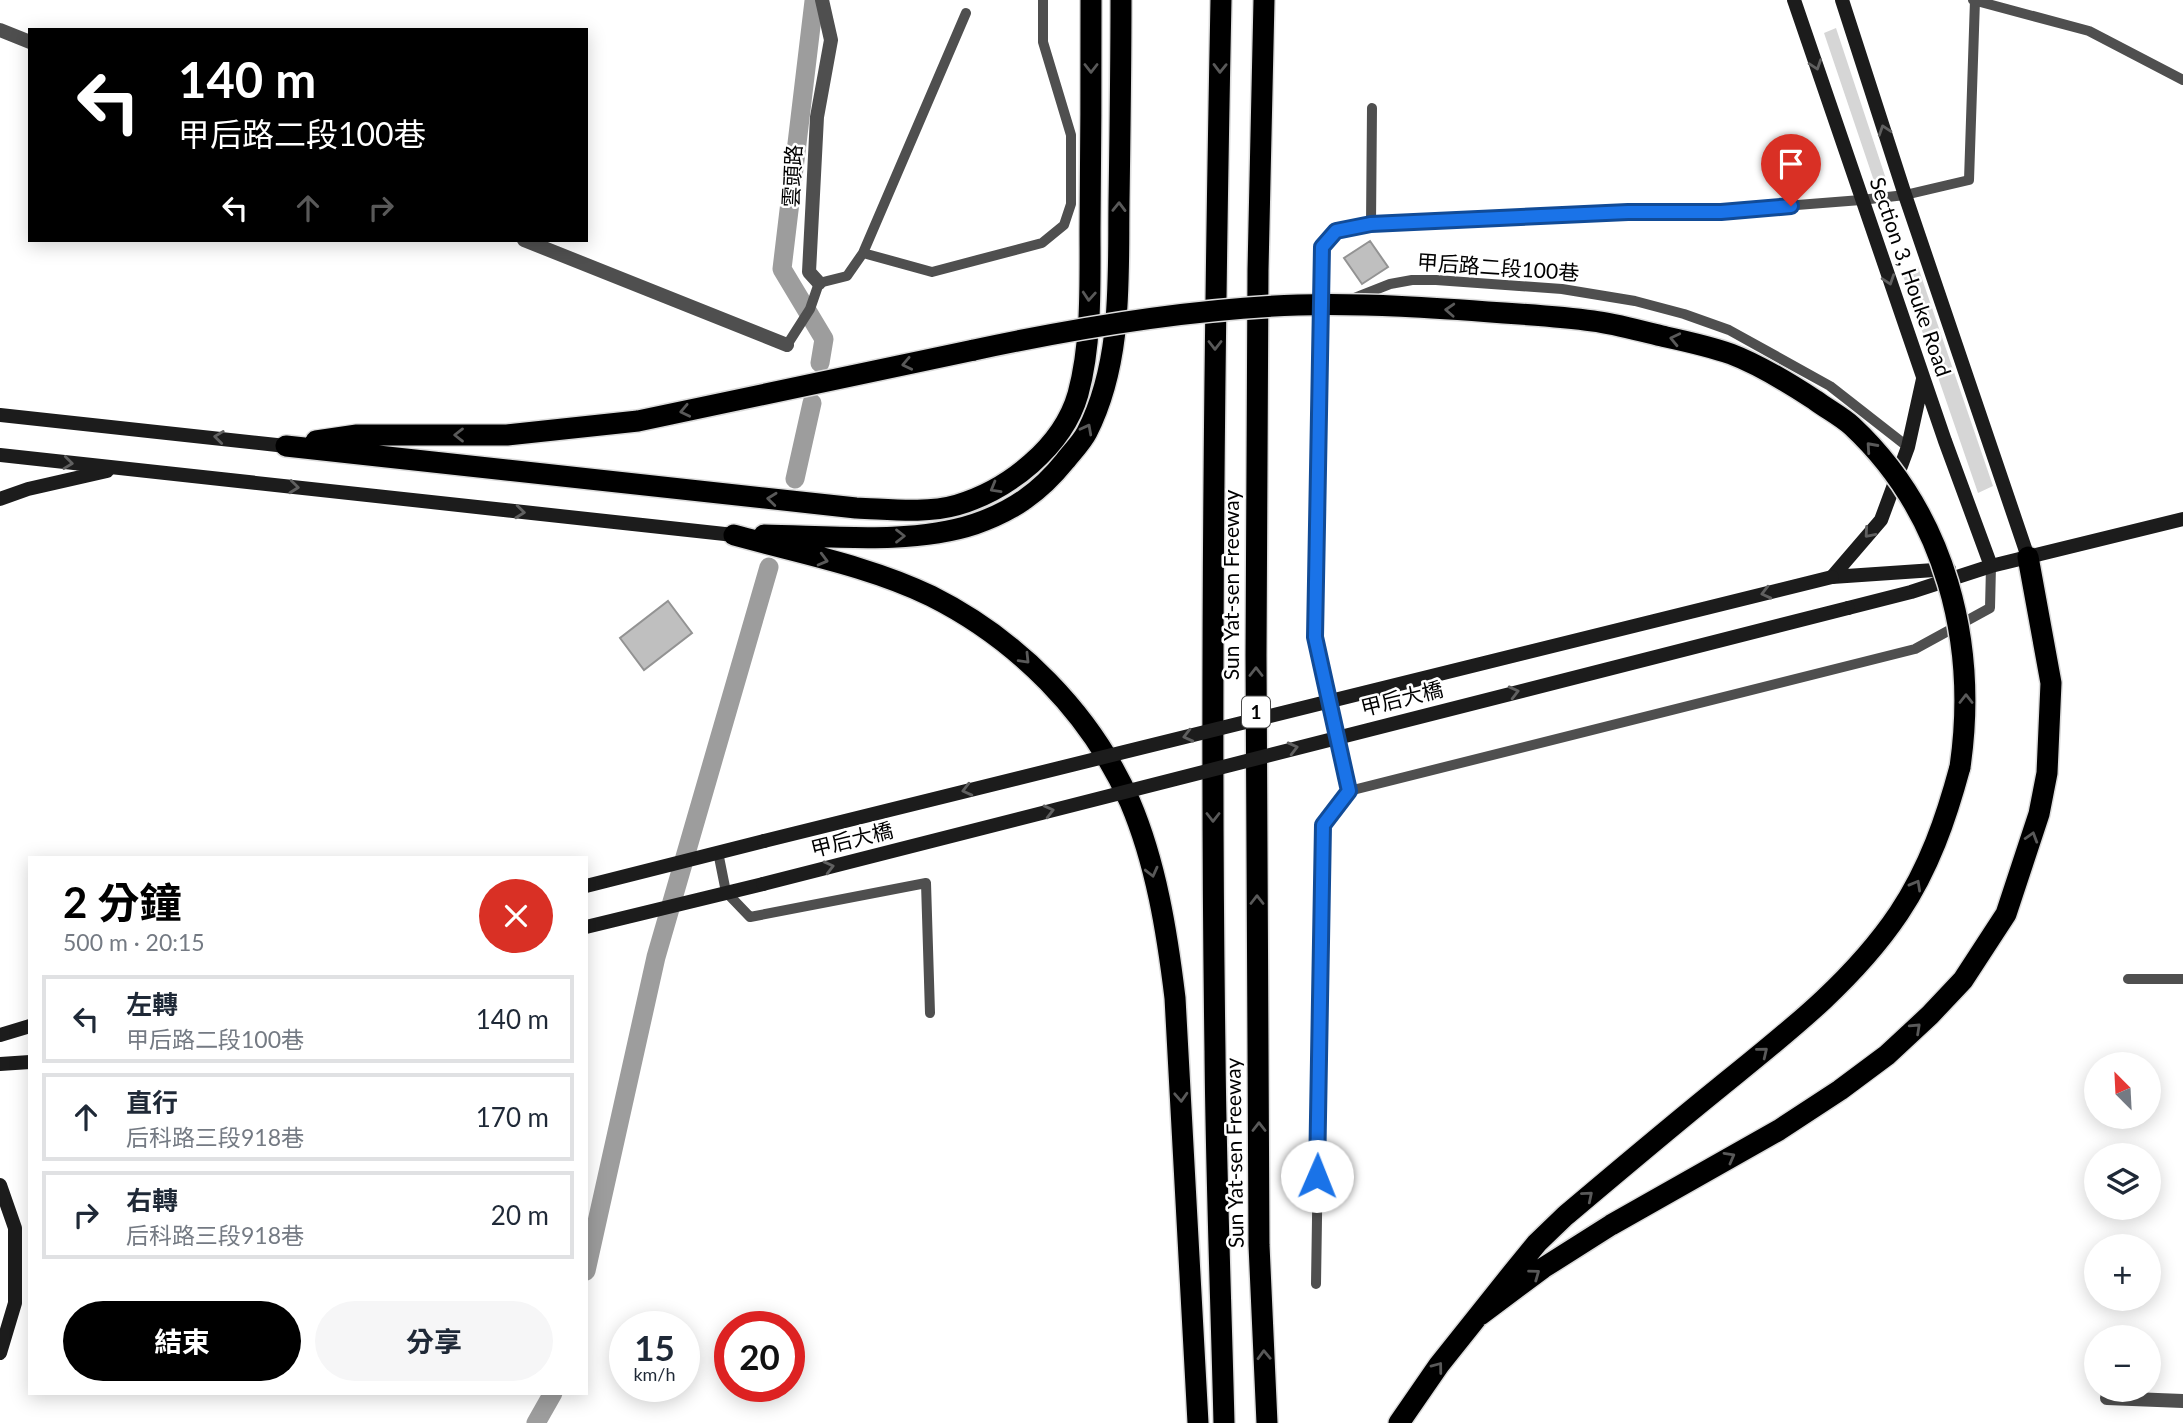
<!DOCTYPE html>
<html lang="zh-TW">
<meta charset="utf-8">
<style>
body{margin:0;font-family:Lato,"Noto Sans TC",sans-serif;background:#f6f6f7;color:#1f2937;height:100vh;display:flex;flex-direction:column;font-size:26px;white-space:nowrap}
*{box-sizing:border-box;margin:0}
p{font-size:23px;color:#747a83}
.icon{flex:none;width:38px;height:38px;fill:none;stroke:currentColor;stroke-width:2;stroke-linecap:round;stroke-linejoin:round}
.map{position:relative;flex:1;overflow:hidden}
.drawer{position:absolute;left:28px;top:856px;width:560px;height:539px;display:flex;flex-direction:column;background:#fff;border-radius:0px;box-shadow:0 4px 18px #0003}
.drawer>*{flex:none}
.top-card{position:absolute;left:28px;top:28px;width:560px;height:214px;border-radius:0px;box-shadow:0 4px 18px #0003;background:#000;color:#fff;overflow:hidden}
.needle{width:46px;rotate:336deg}
.tools{position:absolute;left:2084px;top:1052px;display:grid;gap:14px}
.tools a{display:grid;place-items:center;width:77px;height:77px;border-radius:50%;background:#fff;box-shadow:0 4px 18px #0003;font-size:35px}
.speed{position:absolute;left:609px;top:1311px;display:flex;gap:14px;font-size:35px;font-weight:700;text-align:center}
.speed>*{display:grid;place-content:center;width:91px;height:91px;border-radius:50%;background:#fff;box-shadow:0 4px 18px #0003;line-height:1}
.speed small{font-size:18px;font-weight:400}
.speed .limit{border:10px solid #d22;background:#fff;color:#111}
.pin{position:absolute;display:grid;place-items:center;width:60px;height:60px;color:#fff;margin:-72px -30px;border-radius:50% 50% 50% 0;rotate:-45deg;box-shadow:0 0 7px #0007}
.pin .icon{rotate:45deg}
.me{position:absolute;width:77px;margin:-38px;rotate:1deg;stroke-linejoin:round;filter:drop-shadow(0 0 5px #0008)}
.turn{display:flex;align-items:center;gap:24px;height:147px;padding:0 35px;font-size:32px}
.turn .icon{width:91px;height:91px;stroke-width:2.5}
.turn b{display:block;font-size:49px;line-height:60px}
.lanes{display:flex;align-items:center;height:66px;padding:0 35px;background:#0003;justify-content:center;gap:35px;direction:ltr}
.lanes .off{opacity:.35}
.round{display:grid;place-items:center;flex:none;width:74px;height:74px;border-radius:37px;background:#f6f6f7}
.summary{display:flex;align-items:center;justify-content:space-between;height:119px;padding:0 35px}
h1{font-size:42px;font-weight:700;line-height:52px;color:#000}
.primary-button{display:flex;gap:14px;margin-top:auto;padding:14px 35px}
.primary-button a{flex:1;height:80px;border-radius:42px;background:#000;color:#fff;font-size:28px;font-weight:700;line-height:80px;text-align:center}
.primary-button a+a{background:#f6f6f7;color:#1f2937}
ul{padding:0;list-style:none}
li{display:flex;align-items:center;gap:21px;height:88px;margin:0 14px 10px;padding:0 21px;border:4px solid #e0e1e3;border-radius:0px}
li div{flex:1}
li b{display:block;font-size:26px}
li em{font-style:normal}
.map>svg:first-child{display:block}
</style>
<div class="map">
<svg width="2183" height="1423" viewBox="0 0 2183 1423">
<rect width="100%" height="100%" fill="#fff"/>
<path fill="#d6d6d6" d="M1836,28L1888,185L1876,187L1824,33Z
M1918,267L1993,486L1978,493L1902,273Z"/>
<g fill="none" stroke-linecap="round" stroke-linejoin="round">
<path stroke="#9d9d9d" stroke-width="19" d="M814,1L782,269L824,339L820,363
M795,479L812,403
M586,1271L656,957L769,567
M536,1423L553,1393"/>
</g>
<path fill="#bfbfbf" stroke="#939393" stroke-width="2" d="M1370,241L1388,267L1362,284L1344,258Z
M668,601L692,633L644,670L620,638Z"/>
<g fill="none" stroke-linecap="round" stroke-linejoin="round">
<defs>
<path id="highway" d="M1221,0C1214,350 1210,701 1215,1051C1216,1175 1221,1299 1224,1423
M1264,0L1258,270L1256,655L1259,1245L1267,1423
M316,441L357,435H507L638,421L974,350
M286,446L856,508C888,509 925,514 957,505C1008,490 1063,447 1078,394C1092,343 1090,281 1090,229C1091,153 1091,76 1091,0
M734,535C799,553 869,566 931,596C1017,639 1091,713 1130,802C1156,863 1167,932 1175,998L1198,1423
M764,535C830,536 912,545 975,524C1013,511 1040,492 1065,461C1072,452 1082,442 1087,432C1123,361 1118,279 1119,202C1120,135 1121,67 1121,0
M1480,1315L1543,1268L1611,1225L1779,1130L1840,1090L1887,1055L1930,1015L1963,980L2006,914L2039,814L2047,773L2051,683L2028,557
M1399,1423L1439,1365L1514,1271L1537,1243L1565,1216C1616,1173 1668,1129 1720,1087C1784,1035 1852,983 1899,913C1929,868 1946,819 1960,767"/>
</defs>
<use href="#highway" stroke="#dbdbdb" stroke-width="24"/>
<path stroke="#4f4f4f" stroke-width="10" d="M1973,0L2089,31L2183,80
M1371,224L1372,108
M863,253L966,13
M1352,299L1390,284L1412,280H1436L1562,289L1635,301L1684,314L1729,330L1830,386L1908,447
M787,345L810,309L819,283L847,276L863,253L932,272L1042,243L1064,225L1071,204V135L1043,42V0
M1349,791L1915,649L1990,608L1991,566
M718,852L726,892L750,917L926,883L930,1013
M2128,979H2183
M1316,1284L1323,825L1349,791L1315,637L1322,247L1336,231L1371,224L1628,212L1721,211L1861,200L1905,195L1969,180L1975,0"/>
<path stroke="#4f4f4f" stroke-width="14" d="M0,30L30,42
M524,240L787,345
M819,283L809,272L817,117L831,40L822,0
M2107,1398L2183,1401"/>
<path stroke="#1c1c1c" stroke-width="14" d="M1794,0L1945,441L1991,566
M1842,0L1905,195L2028,557
M0,415L286,446
M0,455L734,535
M0,499L28,489L107,471
M1832,577L1881,520L1908,447L1923,379
M1832,577L1949,569
M1848,608L1911,592L1991,566L2183,519
M586,886L764,841
M586,927L763,884
M0,1035L30,1026
M0,1064L30,1062
M0,1185L15,1228V1303L0,1353"/>
<use href="#highway" stroke="#000" stroke-width="21"/>
<defs>
<path id="highway-bridge" d="M974,350C1081,327 1189,309 1298,305C1367,303 1436,308 1504,313C1534,315 1564,317 1593,321C1617,324 1640,331 1662,336C1685,341 1709,346 1731,354C1760,365 1789,383 1815,400C1827,409 1841,416 1852,426C1946,514 1978,643 1960,767"/>
</defs>
<use href="#highway-bridge" stroke="#dbdbdb" stroke-width="24" stroke-linecap="butt"/>
<path stroke="#1c1c1c" stroke-width="14" d="M764,841L1832,577
M763,884L1848,608"/>
<use href="#highway-bridge" stroke="#000" stroke-width="21"/>
</g>
<defs><path id="oneway-chevron" d="M-2-3.5L2.5 0L-2 3.5" fill="none" stroke-width="1.6" stroke-linecap="round" stroke-linejoin="round" transform="scale(1.75)"/></defs>
<g stroke="#606060">
<use href="#oneway-chevron" transform="translate(1816 65) rotate(71)"/>
<use href="#oneway-chevron" transform="translate(1884 130) rotate(-108)"/>
<use href="#oneway-chevron" transform="translate(1889 280) rotate(71)"/>
<use href="#oneway-chevron" transform="translate(219 437) rotate(-173)"/>
<use href="#oneway-chevron" transform="translate(68 463) rotate(7)"/>
<use href="#oneway-chevron" transform="translate(294 487) rotate(6)"/>
<use href="#oneway-chevron" transform="translate(520 512) rotate(6)"/>
<use href="#oneway-chevron" transform="translate(1869 533) rotate(131)"/>
<use href="#oneway-chevron" transform="translate(1766 593) rotate(166)"/>
<use href="#oneway-chevron" transform="translate(1514 692) rotate(-14)"/>
<use href="#oneway-chevron" transform="translate(1188 736) rotate(166)"/>
<use href="#oneway-chevron" transform="translate(1293 748) rotate(-14)"/>
<use href="#oneway-chevron" transform="translate(967 790) rotate(166)"/>
<use href="#oneway-chevron" transform="translate(1049 811) rotate(-14)"/>
<use href="#oneway-chevron" transform="translate(829 867) rotate(-14)"/>
</g>
<g stroke="#595959">
<use href="#oneway-chevron" transform="translate(1091 68) rotate(90)"/>
<use href="#oneway-chevron" transform="translate(1220 68) rotate(91)"/>
<use href="#oneway-chevron" transform="translate(1119 207) rotate(-89)"/>
<use href="#oneway-chevron" transform="translate(1089 296) rotate(94)"/>
<use href="#oneway-chevron" transform="translate(1450 310) rotate(-177)"/>
<use href="#oneway-chevron" transform="translate(1675 339) rotate(-167)"/>
<use href="#oneway-chevron" transform="translate(1215 345) rotate(90)"/>
<use href="#oneway-chevron" transform="translate(907 364) rotate(168)"/>
<use href="#oneway-chevron" transform="translate(685 411) rotate(168)"/>
<use href="#oneway-chevron" transform="translate(1087 429) rotate(-62)"/>
<use href="#oneway-chevron" transform="translate(459 435) rotate(180)"/>
<use href="#oneway-chevron" transform="translate(1871 447) rotate(-132)"/>
<use href="#oneway-chevron" transform="translate(995 488) rotate(150)"/>
<use href="#oneway-chevron" transform="translate(772 499) rotate(-174)"/>
<use href="#oneway-chevron" transform="translate(900 536)"/>
<use href="#oneway-chevron" transform="translate(823 560) rotate(15)"/>
<use href="#oneway-chevron" transform="translate(1025 659) rotate(46)"/>
<use href="#oneway-chevron" transform="translate(1256 672) rotate(-90)"/>
<use href="#oneway-chevron" transform="translate(1966 699) rotate(-90)"/>
<use href="#oneway-chevron" transform="translate(1213 817) rotate(90)"/>
<use href="#oneway-chevron" transform="translate(2032 837) rotate(-73)"/>
<use href="#oneway-chevron" transform="translate(1152 872) rotate(76)"/>
<use href="#oneway-chevron" transform="translate(1916 885) rotate(-61)"/>
<use href="#oneway-chevron" transform="translate(1257 900) rotate(-90)"/>
<use href="#oneway-chevron" transform="translate(1916 1028) rotate(-43)"/>
<use href="#oneway-chevron" transform="translate(1763 1052) rotate(-39)"/>
<use href="#oneway-chevron" transform="translate(1181 1097) rotate(87)"/>
<use href="#oneway-chevron" transform="translate(1259 1127) rotate(-90)"/>
<use href="#oneway-chevron" transform="translate(1730 1157) rotate(-29)"/>
<use href="#oneway-chevron" transform="translate(1588 1196) rotate(-40)"/>
<use href="#oneway-chevron" transform="translate(1535 1274) rotate(-36)"/>
<use href="#oneway-chevron" transform="translate(1264 1355) rotate(-92)"/>
<use href="#oneway-chevron" transform="translate(1438 1367) rotate(-53)"/>
</g>
<g fill="none" stroke-linecap="round" stroke-linejoin="round">
<defs>
<path id="route" d="M1317,1176L1323,825L1349,791L1315,637L1322,247L1336,231L1371,224L1628,212H1721L1791,206"/>
</defs>
<use href="#route" stroke="#114b97" stroke-width="18"/>
<use href="#route" stroke="#1a73e8" stroke-width="12"/>
</g>
<g text-anchor="middle" stroke-width="5" stroke-linejoin="round" paint-order="stroke">
<rect fill="#fff" stroke="#4c4c4c" stroke-width="2" x="1242" y="696.5" width="28" height="31" rx="5"/>
<g font-size="19" font-weight="bold" fill="#000">
<text x="1256" y="719">1</text>
</g>
<g font-size="21" fill="#000" stroke="#fff">
<text transform="translate(793 176) rotate(-87)" y="7">雲頭路</text>
<text transform="translate(1498 268) rotate(4)" y="7">甲后路二段100巷</text>
<text transform="translate(1910 277) rotate(71)" y="7">Section 3, Houke Road</text>
<text transform="translate(1232 585) rotate(-90)" y="7">Sun Yat-sen Freeway</text>
<text transform="translate(1402 699) rotate(-14)" y="7">甲后大橋</text>
<text transform="translate(852 840) rotate(-14)" y="7">甲后大橋</text>
<text transform="translate(1235 1153) rotate(-91)" y="7">Sun Yat-sen Freeway</text>
</g>
</g>
</svg>
<div class="tools">
<a><svg class="needle" viewBox="-14 -14 28 28"><path d="M0-13l5 13h-10z" fill="#e53935"/><path d="M0 13l5-13h-10z" fill="#747a83"/></svg></a>
<a><svg class="icon" aria-label="layers" viewBox="0 0 24 24"><path d="M12 4l9 5-9 5-9-5zM3 14l9 5 9-5"/></svg></a>
<a>+</a>
<a>−</a>
</div>
<div class="speed"><div>15<small>km/h</small></div><div class="limit">20</div></div>
<div class="pin" style="left:1791px;top:206px;background:#d93025"><svg class="icon" aria-label="arrive" viewBox="0 0 24 24"><path d="M6 21V4h12l-3 4 3 4H6"/></svg></div>
<svg class="me" style="left:1317px;top:1176px" viewBox="-20 -20 40 40"><circle r="19" fill="#fff"/><path d="M0-13L10 11 0 6-10 11z" fill="#1a73e8"/></svg>
<div class="top-card">
<div class="turn"><svg class="icon" aria-label="left" viewBox="0 0 24 24"><path d="M17 20v-9H6M10 6l-5 5 5 5"/></svg><div><b>140 m</b>甲后路二段100巷</div></div>
<div class="lanes"><svg class="icon" aria-label="left" viewBox="0 0 24 24"><path d="M17 20v-9H6M10 6l-5 5 5 5"/></svg><svg class="icon off" aria-label="ahead" viewBox="0 0 24 24"><path d="M12 20V5M6 11l6-6 6 6"/></svg><svg class="icon off" aria-label="right" viewBox="0 0 24 24"><path d="M7 20v-9h11M14 6l5 5-5 5"/></svg></div>
</div>
<section class="drawer">
<div class="summary"><div><h1>2 分鐘</h1><p>500 m · 20:15</p></div><a class="round" style="background:#d93025;color:#fff"><svg class="icon" aria-label="close" viewBox="0 0 24 24"><path d="M6 6l12 12M18 6L6 18"/></svg></a></div>
<ul>
<li><svg class="icon" aria-label="left" viewBox="0 0 24 24"><path d="M17 20v-9H6M10 6l-5 5 5 5"/></svg><div><b>左轉</b><p>甲后路二段100巷</p></div><em>140 m</em></li>
<li><svg class="icon" aria-label="ahead" viewBox="0 0 24 24"><path d="M12 20V5M6 11l6-6 6 6"/></svg><div><b>直行</b><p>后科路三段918巷</p></div><em>170 m</em></li>
<li><svg class="icon" aria-label="right" viewBox="0 0 24 24"><path d="M7 20v-9h11M14 6l5 5-5 5"/></svg><div><b>右轉</b><p>后科路三段918巷</p></div><em>20 m</em></li>
</ul>
<div class="primary-button"><a>結束</a><a>分享</a></div>
</section>
</div>
